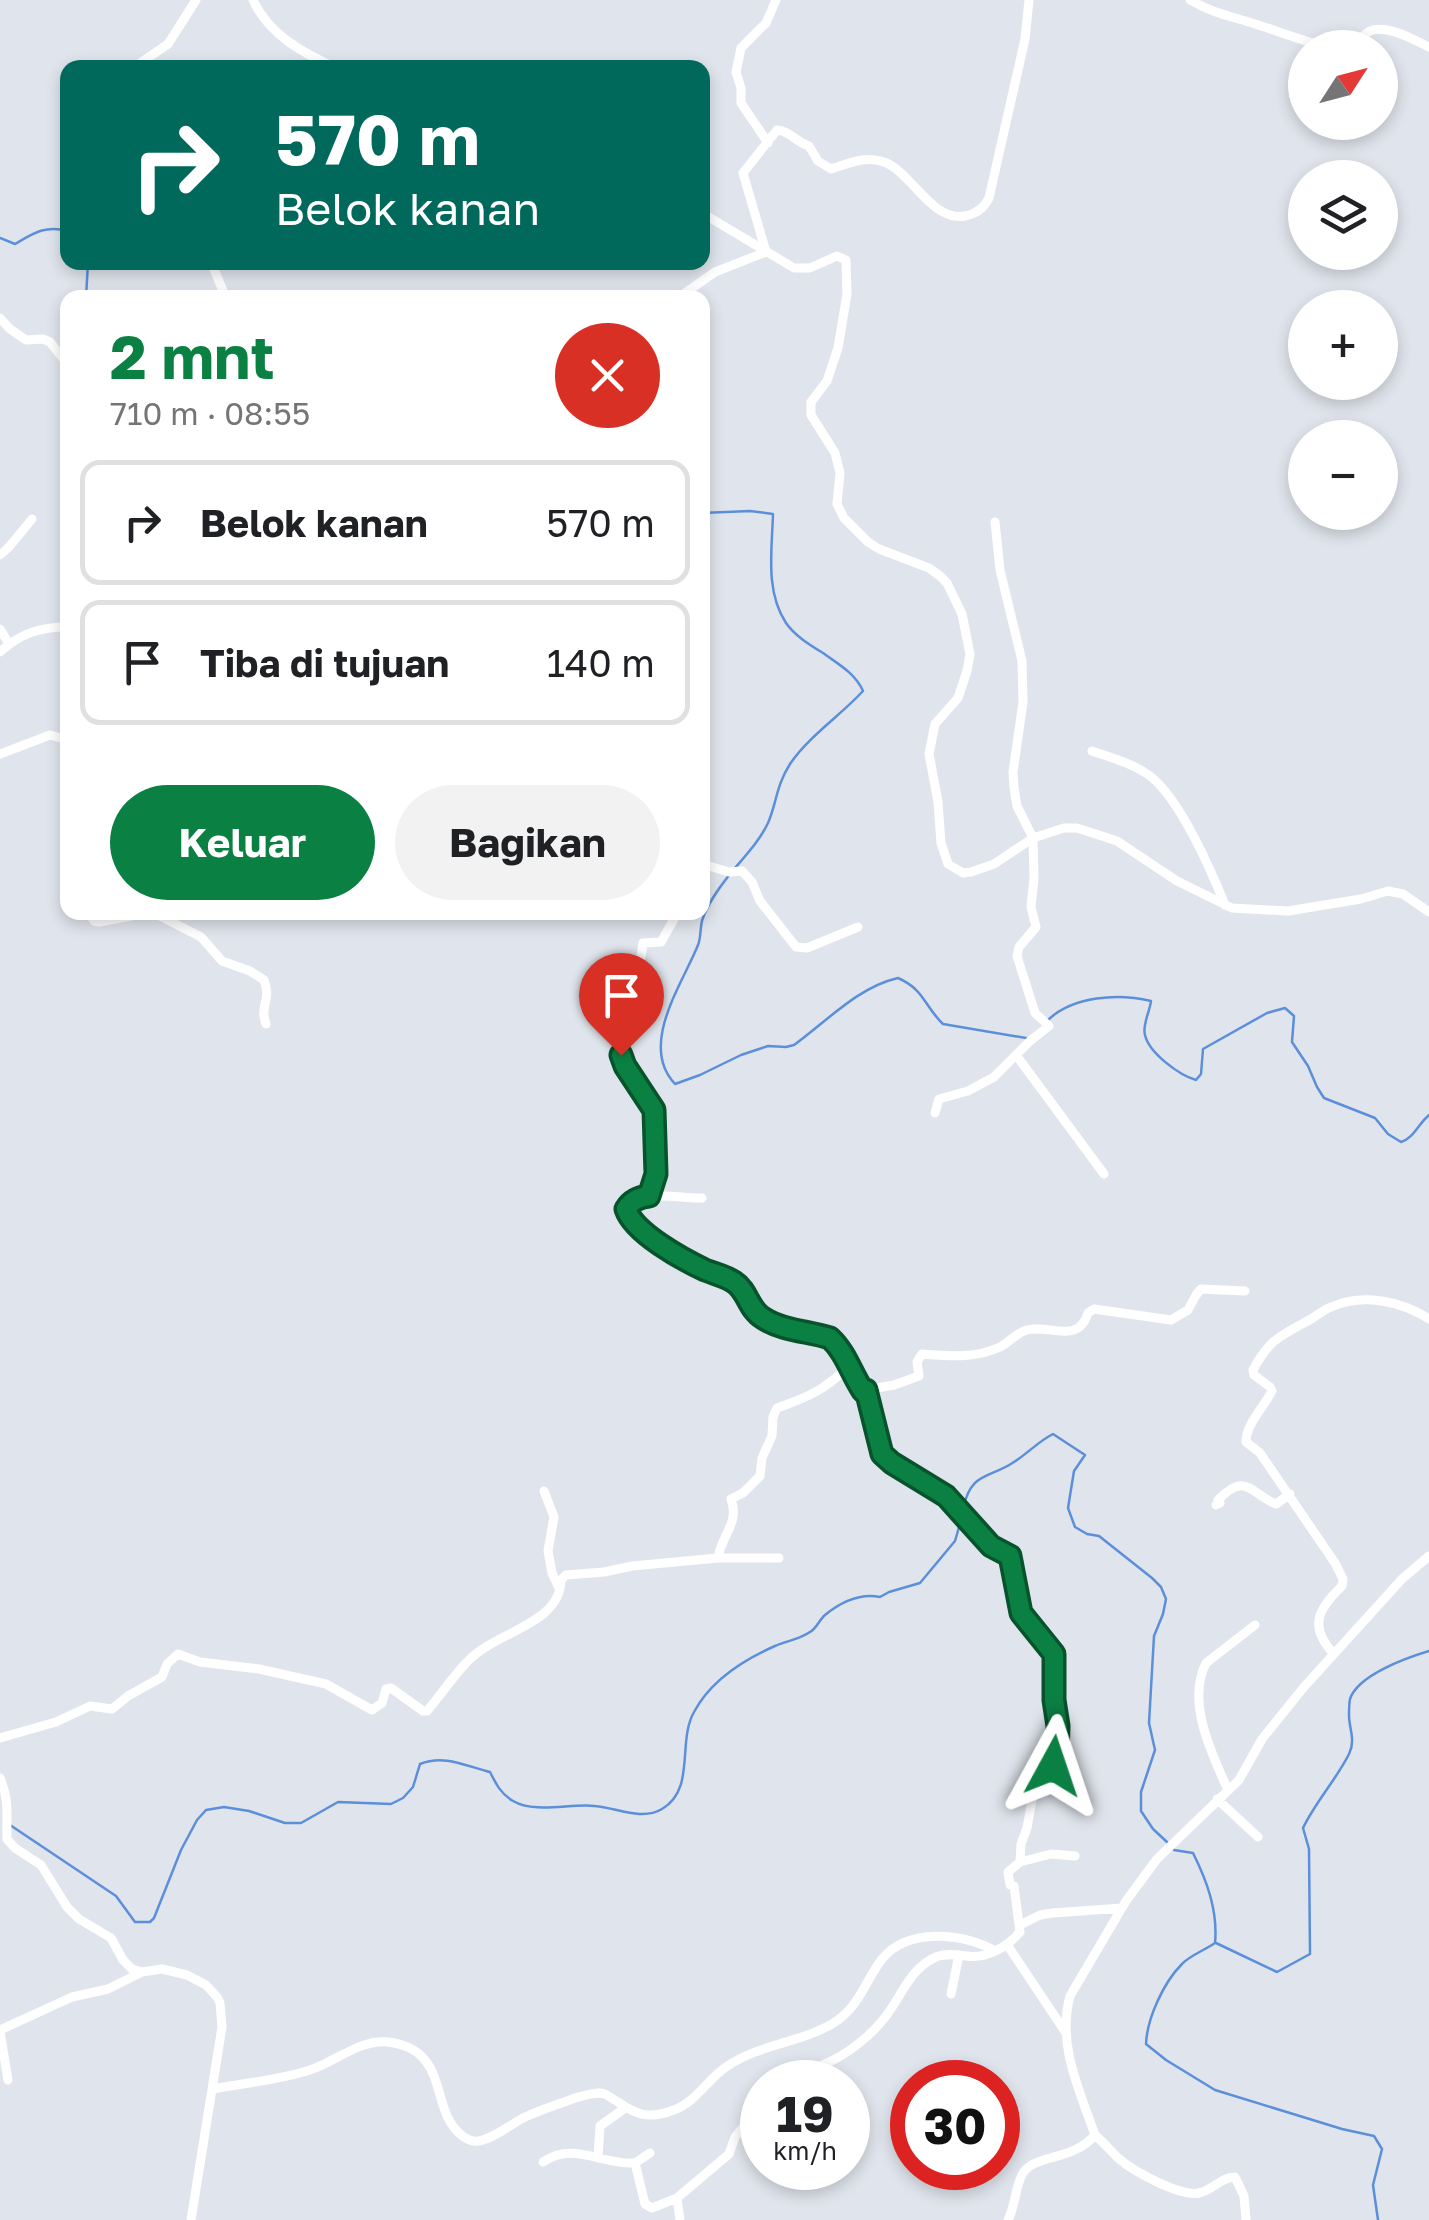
<!DOCTYPE html>
<html lang="id">
<meta charset="utf-8">
<style>
body{margin:0;font-family:"Golos Text",sans-serif;background:#f2f2f2;color:#202124;height:100vh;display:flex;flex-direction:column;font-size:38px;white-space:nowrap}
*{box-sizing:border-box;margin:0}
p{font-size:32px;color:#757577}
.icon{flex:none;width:55px;height:55px;fill:none;stroke:currentColor;stroke-width:2;stroke-linecap:round;stroke-linejoin:round}
.map{position:relative;flex:1;overflow:hidden}
.details{position:absolute;left:60px;top:290px;width:650px;height:630px;display:flex;flex-direction:column;background:#fff;border-radius:20px;box-shadow:0 5px 15px #0003}
.details>*{flex:none}
.banner{position:absolute;left:60px;top:60px;width:650px;height:210px;border-radius:20px;box-shadow:0 5px 15px #0003;background:#00695c;color:#fff;overflow:hidden}
.needle{width:65px;rotate:54deg}
.fabs{position:absolute;left:1288px;top:30px;display:grid;gap:20px}
.fabs a{display:grid;place-items:center;width:110px;height:110px;border-radius:50%;background:#fff;box-shadow:0 5px 15px #0003;font-size:50px}
.speed{position:absolute;left:740px;top:2060px;display:flex;gap:20px;font-size:50px;font-weight:700;text-align:center}
.speed>*{display:grid;place-content:center;width:130px;height:130px;border-radius:50%;background:#fff;box-shadow:0 5px 15px #0003;line-height:1}
.speed small{font-size:25px;font-weight:400}
.speed .limit{border:15px solid #d22;background:#fff;color:#111}
.pin{position:absolute;display:grid;place-items:center;width:85px;height:85px;color:#fff;margin:-102px -42px;border-radius:50% 50% 50% 0;rotate:-45deg;box-shadow:0 0 10px #0007}
.pin .icon{rotate:45deg}
.me{position:absolute;width:110px;margin:-55px;rotate:5deg;stroke-linejoin:round;filter:drop-shadow(0 0 8px #0008)}
.turn{display:flex;align-items:center;gap:35px;height:210px;padding:0 50px;font-size:45px}
.turn .icon{width:130px;height:130px;stroke-width:2.5}
.turn b{display:block;font-size:70px;line-height:85px}
.round{display:grid;place-items:center;flex:none;width:105px;height:105px;border-radius:52px;background:#f2f2f2}
.summary{display:flex;align-items:center;justify-content:space-between;height:170px;padding:0 50px}
h1{font-size:60px;font-weight:700;line-height:75px;color:#0b8043}
.button{display:flex;gap:20px;margin-top:auto;padding:20px 50px}
.button a{flex:1;height:115px;border-radius:60px;background:#0b8043;color:#fff;font-size:40px;font-weight:700;line-height:115px;text-align:center}
.button a+a{background:#f2f2f2;color:#202124}
ul{padding:0;list-style:none}
li{display:flex;align-items:center;gap:30px;height:125px;margin:0 20px 15px;padding:0 30px;border:5px solid #e0e0e0;border-radius:20px}
li div{flex:1}
li b{display:block;font-size:38px}
li em{font-style:normal}
.map>svg:first-child{display:block}
</style>
<div class="map">
<svg width="1429" height="2220" viewBox="0 0 1429 2220">
<rect width="100%" height="100%" fill="#e0e5ed"/>
<g fill="none" stroke-linecap="round" stroke-linejoin="round">
<path stroke="#5c8fda" stroke-width="2.5" d="M0,238L15,244C34,233 45,225 68,231
M86,298L88,262
M702,513L750,511L773,514C772,550 765,591 786,623C795,636 810,645 823,653C838,664 855,673 863,691C840,716 809,736 790,764C776,786 777,802 768,823C760,840 747,854 735,868
M730,874C719,888 707,904 702,921C700,929 701,938 698,945C683,983 638,1045 675,1084L700,1075L741,1055L768,1046L786,1047L794,1045C826,1022 858,987 898,978C925,990 924,1006 943,1024L1026,1038
M1048,1020C1073,996 1118,993 1151,1001C1150,1011 1142,1025 1145,1035C1149,1053 1179,1075 1196,1080L1201,1074L1203,1049L1267,1013L1285,1008L1294,1016L1292,1042L1308,1066L1317,1087L1324,1098L1375,1118L1388,1134L1401,1142C1413,1139 1419,1123 1429,1115
M963,1509C971,1471 989,1479 1014,1462C1028,1453 1039,1441 1053,1434L1085,1455L1074,1471L1068,1508L1075,1527L1087,1534L1099,1536L1152,1578L1161,1587L1166,1599L1163,1614L1154,1636L1149,1723L1155,1750L1141,1792V1811L1153,1829L1167,1842
M10,1825L116,1896L135,1922H150L154,1918L181,1850L197,1820L206,1810L224,1807L249,1811L285,1823H301L338,1802L391,1804L403,1798L413,1787L420,1764C444,1754 466,1766 490,1772C496,1784 501,1794 513,1801C535,1814 571,1803 595,1806C617,1808 642,1821 662,1809C696,1789 677,1742 694,1712C711,1680 743,1660 775,1646C787,1641 800,1639 810,1632C817,1628 819,1620 825,1615C841,1602 860,1593 880,1597L889,1592L920,1583L955,1541L962,1517
M1172,1848L1174,1850L1193,1853C1207,1881 1218,1911 1215,1943C1205,1950 1189,1956 1182,1964C1163,1983 1147,2019 1146,2044L1166,2060L1215,2090L1342,2129L1374,2136L1382,2149L1373,2185L1378,2220
M1216,1943L1277,1972L1310,1954L1309,1849L1303,1828C1316,1801 1336,1780 1349,1754C1356,1740 1349,1729 1349,1715C1349,1710 1349,1704 1350,1699C1358,1675 1406,1658 1429,1651"/>
<path stroke="#fff" stroke-width="9" d="M253,0C269,35 303,53 336,68
M1190,0C1210,12 1230,16 1252,23C1278,31 1303,41 1331,48
M1349,48C1356,43 1363,35 1370,31C1387,24 1414,40 1429,47
M133,68L168,44L196,0
M768,143L741,103V88L736,72L741,48L766,23L776,0
M702,213L794,268H810L837,256L846,260L847,294L838,348L827,381L811,402V415L835,453L840,473L837,504L844,518L868,542L879,549L929,568L940,576L947,583L962,614L970,654L967,671L958,698L935,724L929,754L938,802L941,843L948,864L963,873L971,872L994,864L1033,838L1064,828H1077L1117,841L1177,881L1232,908L1288,911L1361,899L1388,891L1403,894L1429,912
M211,262L226,298
M682,298L685,293L715,272L766,252L743,173L777,130C790,131 796,142 809,146L818,161L831,169C848,164 865,155 884,162C912,172 931,222 965,216C976,214 984,208 989,198L1025,39L1029,0
M0,318L10,329L26,340L43,339L50,342L68,365
M0,555L9,547L32,519
M0,629L9,644
M0,652C21,633 40,627 68,627
M1092,751C1112,758 1134,764 1150,776C1180,799 1211,870 1225,905
M0,754L50,735L68,740
M702,864L729,872L742,871L752,882L760,901L796,947L807,948L858,927
M88,912L94,921L99,922L142,914L160,916L201,937L222,961L250,971L264,980C272,1001 259,1005 266,1024
M1016,1055L1104,1174
M935,1113L939,1099L968,1091L994,1077L1030,1041L1049,1026L1035,1013L1017,956L1019,947L1036,927L1031,907L1034,878L1033,838L1017,806L1014,788L1013,772L1023,702L1022,661L1000,570L995,522
M649,1196L655,1174V1110L625,1066L615,1042L599,1025L626,990L637,983L643,943L661,942L678,912
M702,1198C678,1199 639,1187 625,1211C643,1237 678,1258 706,1271C716,1275 726,1276 735,1282C749,1291 749,1309 763,1318C783,1331 808,1331 830,1337C845,1352 852,1370 860,1388L863,1391L865,1390L882,1454L892,1463L946,1495L991,1546L1010,1557L1021,1613L1054,1654V1700L1058,1726L1056,1759L1033,1794L1027,1828L1021,1844L1020,1862L1008,1872L1010,1885L1014,1886L1020,1932C1007,1947 987,1959 966,1956C956,1955 946,1953 936,1957C908,1969 900,2001 882,2021C869,2037 846,2055 827,2063C813,2070 798,2072 786,2082
M865,1390L894,1385L919,1376L917,1362L922,1354C949,1356 974,1359 1000,1347C1009,1343 1017,1332 1027,1330C1050,1324 1078,1345 1088,1313L1094,1309L1171,1320L1188,1310L1196,1295L1201,1289L1245,1291
M544,1491L554,1517L548,1551L552,1573L559,1588
M1216,1505L1220,1503L1218,1500C1247,1470 1251,1495 1276,1504L1290,1494
M718,1558H779
M1333,1653C1308,1626 1319,1608 1342,1586L1343,1579L1335,1563L1260,1453L1246,1442C1246,1424 1264,1407 1272,1391L1270,1387L1254,1375L1253,1370C1270,1338 1281,1336 1311,1319C1318,1315 1323,1310 1331,1307C1363,1293 1401,1301 1429,1319
M0,1738L56,1722L90,1706L112,1709L128,1696L162,1677L167,1664L178,1654L200,1662L259,1669L326,1684L372,1710L382,1703L386,1689L391,1688L423,1711H427C441,1695 453,1676 468,1661C496,1631 560,1625 561,1580L566,1575L604,1572L632,1566L718,1558C721,1536 740,1523 731,1499L743,1493L760,1476L762,1458L772,1436L773,1417L777,1408C809,1397 826,1389 850,1365
M0,1778C10,1802 6,1815 7,1839L15,1848L41,1865L67,1907L79,1919L111,1938L123,1960L132,1969L142,1972L162,1969L187,1975L206,1985L217,1997L220,2003L222,2027L191,2220
M1228,1790C1212,1754 1186,1702 1206,1663L1255,1625
M1217,1799L1258,1837
M1020,1862L1051,1854L1075,1856
M1020,1925L1040,1915L1053,1913L1122,1908
M1008,1946L1066,2033
M951,1994L959,1955
M0,2030L72,1997L108,1989L142,1972
M0,2032L8,2080
M213,2089C245,2083 279,2080 310,2070C335,2062 360,2039 388,2042C453,2050 427,2112 464,2137C467,2139 473,2142 478,2141C491,2140 513,2123 525,2117C541,2110 559,2104 575,2098C583,2096 596,2091 605,2094C606,2094 617,2102 618,2102C638,2116 650,2119 674,2110C696,2102 708,2079 726,2067C760,2043 805,2043 838,2020C860,2004 866,1980 882,1959C908,1927 964,1933 995,1951
M1095,2135C1103,2142 1110,2150 1118,2158C1133,2171 1180,2197 1199,2193C1213,2190 1221,2177 1235,2177L1244,2196L1246,2220
M598,2158L600,2126L625,2108
M543,2162C574,2141 601,2165 635,2163L645,2204L652,2208L677,2198L729,2154L735,2137L762,2104
M635,2163L650,2153
M677,2198L680,2220
M1008,2220C1016,2205 1015,2186 1023,2173C1035,2154 1073,2161 1095,2135C1079,2089 1057,2045 1070,1996L1126,1901L1157,1859L1239,1780L1262,1739L1304,1687L1402,1579L1429,1556"/>
</g>
<g fill="none" stroke-linecap="round" stroke-linejoin="round">
<defs>
<path id="route" d="M621,1055L625,1066L654,1110L656,1174L649,1196C639,1197 631,1201 626,1209C634,1233 682,1259 705,1270C715,1274 725,1276 734,1282C748,1291 748,1309 763,1318C783,1331 808,1331 830,1338C846,1353 851,1373 863,1391L866,1390L882,1454L892,1463L946,1496L991,1546L1010,1556L1021,1613L1054,1654V1700L1058,1726L1057,1756L1053,1766"/>
</defs>
<use href="#route" stroke="#07532c" stroke-width="25"/>
<use href="#route" stroke="#0b8043" stroke-width="18"/>
</g>
</svg>
<div class="fabs">
<a><svg class="needle" viewBox="-14 -14 28 28"><path d="M0-13l5 13h-10z" fill="#e53935"/><path d="M0 13l5-13h-10z" fill="#757577"/></svg></a>
<a><svg class="icon" aria-label="layers" viewBox="0 0 24 24"><path d="M12 4l9 5-9 5-9-5zM3 14l9 5 9-5"/></svg></a>
<a>+</a>
<a>−</a>
</div>
<div class="speed"><div>19<small>km/h</small></div><div class="limit">30</div></div>
<div class="pin" style="left:621px;top:1055px;background:#d93025"><svg class="icon" aria-label="arrive" viewBox="0 0 24 24"><path d="M6 21V4h12l-3 4 3 4H6"/></svg></div>
<svg class="me" style="left:1053px;top:1766px" viewBox="-20 -20 40 40"><path d="M0-17L14 15 0 8-14 15z" fill="#0b8043" stroke="#fff" stroke-width="4"/></svg>
<div class="banner">
<div class="turn"><svg class="icon" aria-label="right" viewBox="0 0 24 24"><path d="M7 20v-9h11M14 6l5 5-5 5"/></svg><div><b>570 m</b>Belok kanan</div></div>
</div>
<section class="details">
<div class="summary"><div><h1>2 mnt</h1><p>710 m · 08:55</p></div><a class="round" style="background:#d93025;color:#fff"><svg class="icon" aria-label="close" viewBox="0 0 24 24"><path d="M6 6l12 12M18 6L6 18"/></svg></a></div>
<ul>
<li><svg class="icon" aria-label="right" viewBox="0 0 24 24"><path d="M7 20v-9h11M14 6l5 5-5 5"/></svg><div><b>Belok kanan</b></div><em>570 m</em></li>
<li><svg class="icon" aria-label="arrive" viewBox="0 0 24 24"><path d="M6 21V4h12l-3 4 3 4H6"/></svg><div><b>Tiba di tujuan</b></div><em>140 m</em></li>
</ul>
<div class="button"><a>Keluar</a><a>Bagikan</a></div>
</section>
</div>
